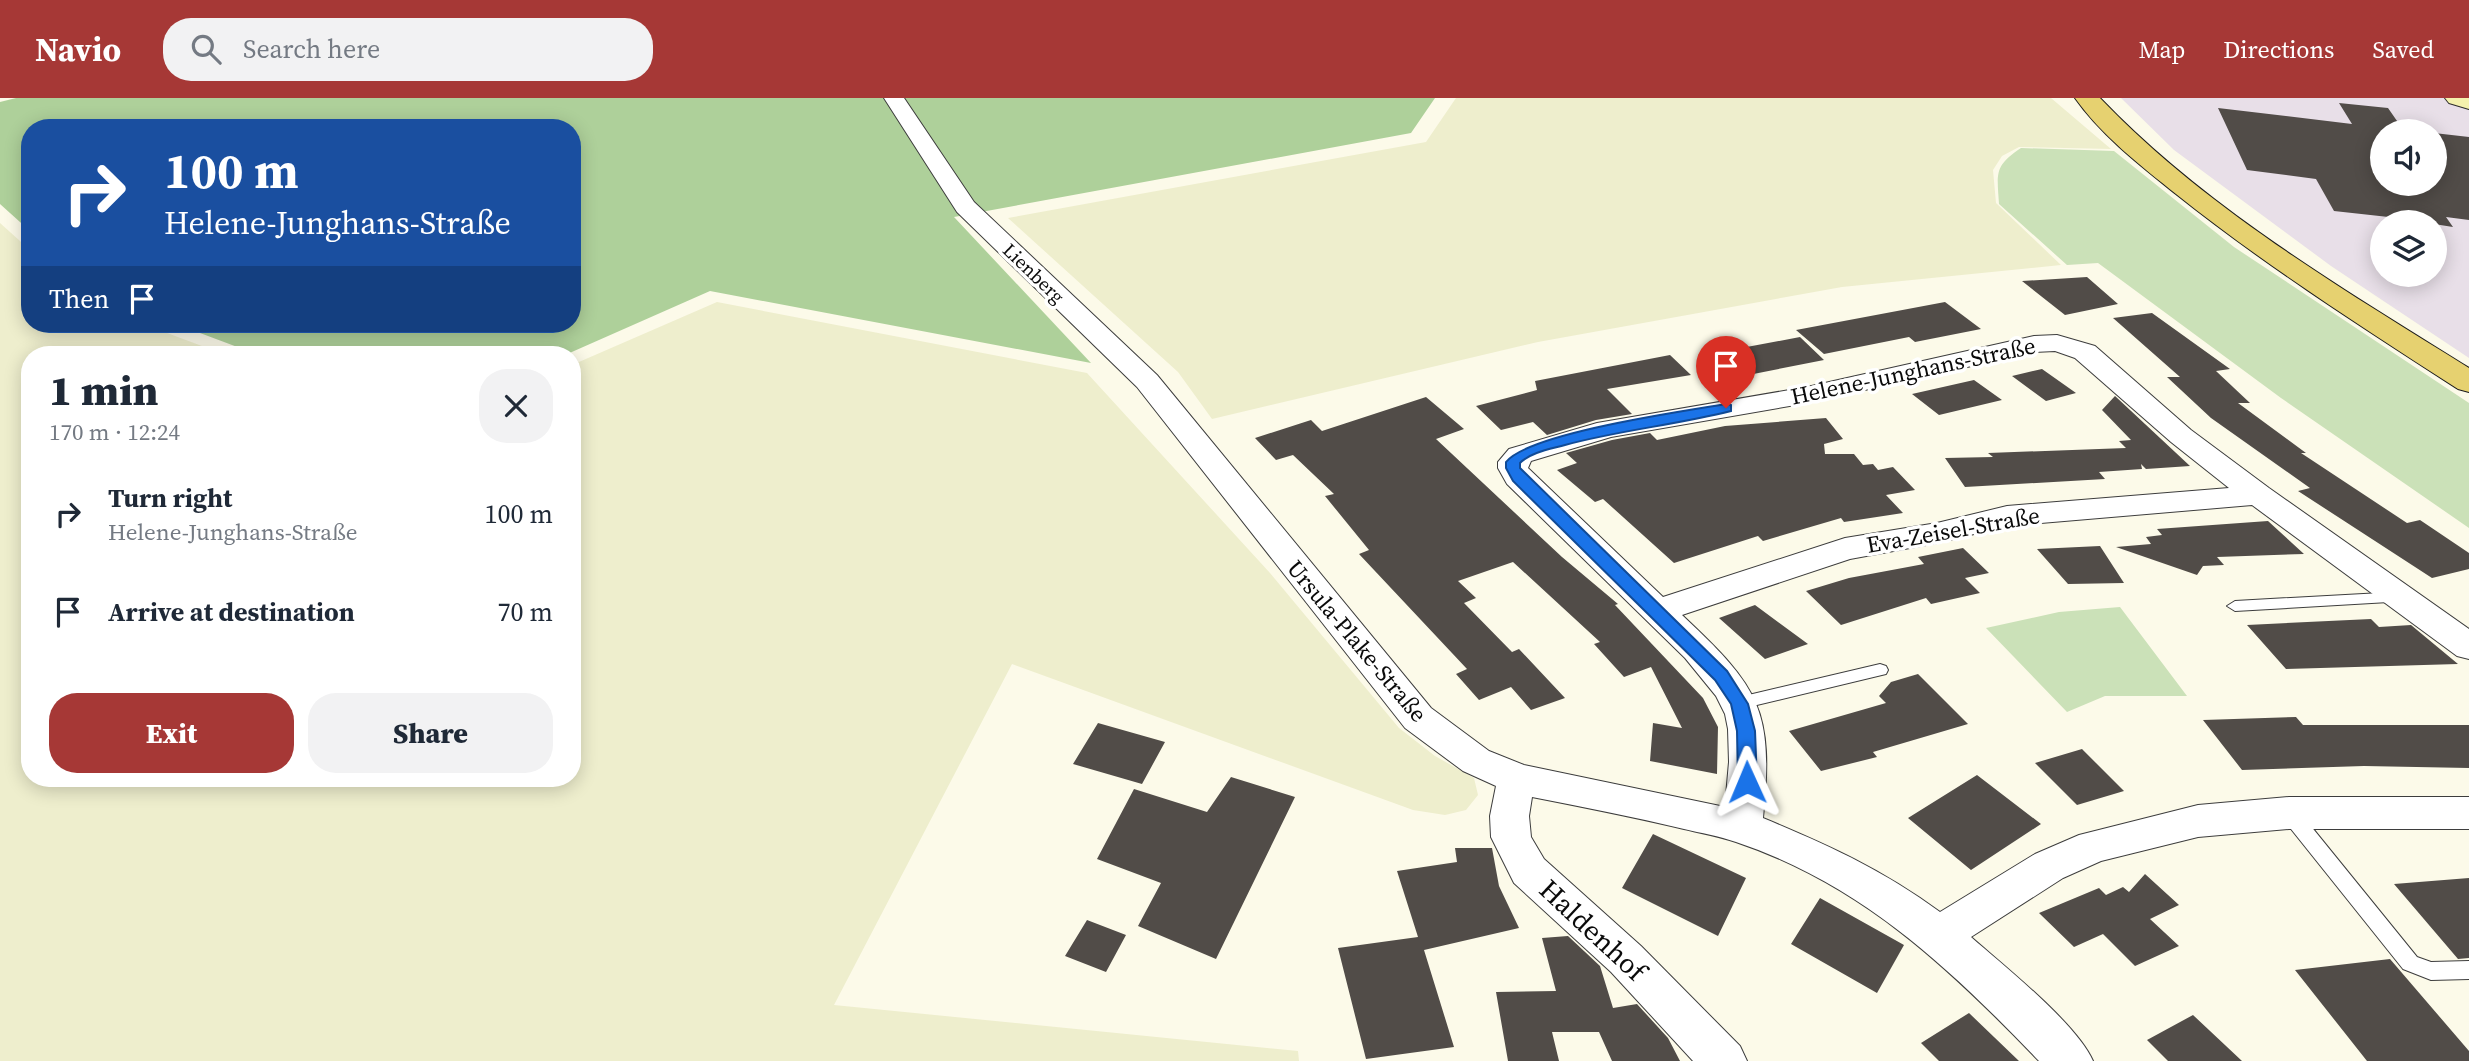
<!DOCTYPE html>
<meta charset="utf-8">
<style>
body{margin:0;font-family:"Source Serif 4",serif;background:#f2f2f3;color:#1f2937;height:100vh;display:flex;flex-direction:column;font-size:26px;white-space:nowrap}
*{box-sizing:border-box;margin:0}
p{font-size:23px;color:#747a83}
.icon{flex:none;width:38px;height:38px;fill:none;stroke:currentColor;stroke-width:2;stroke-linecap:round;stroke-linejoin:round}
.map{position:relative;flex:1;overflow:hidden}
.side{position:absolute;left:21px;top:248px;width:560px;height:441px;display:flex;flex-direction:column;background:#fff;border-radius:28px;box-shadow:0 4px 18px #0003}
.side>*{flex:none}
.top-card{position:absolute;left:21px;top:21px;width:560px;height:214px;border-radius:28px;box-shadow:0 4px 18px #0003;background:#1a4fa0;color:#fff;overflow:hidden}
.tools{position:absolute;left:2370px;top:21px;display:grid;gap:14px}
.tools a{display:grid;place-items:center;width:77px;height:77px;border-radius:50%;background:#fff;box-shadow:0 4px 18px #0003;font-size:35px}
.pin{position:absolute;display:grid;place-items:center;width:60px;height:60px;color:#fff;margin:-72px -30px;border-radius:50% 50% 50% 0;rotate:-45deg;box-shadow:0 0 7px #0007}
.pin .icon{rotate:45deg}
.me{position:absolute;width:77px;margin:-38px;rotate:359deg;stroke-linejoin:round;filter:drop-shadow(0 0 5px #0008)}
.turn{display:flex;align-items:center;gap:24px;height:147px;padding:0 28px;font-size:32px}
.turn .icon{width:91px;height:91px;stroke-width:2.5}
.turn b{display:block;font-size:49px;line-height:60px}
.then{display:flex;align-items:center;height:66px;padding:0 28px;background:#0003;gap:14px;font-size:26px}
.round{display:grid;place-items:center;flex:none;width:74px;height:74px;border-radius:28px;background:#f2f2f3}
.head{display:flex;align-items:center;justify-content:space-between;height:119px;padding:0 28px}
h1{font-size:42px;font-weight:800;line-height:52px}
.action{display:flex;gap:14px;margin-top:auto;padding:14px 28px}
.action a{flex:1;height:80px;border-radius:28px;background:#a63836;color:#fff;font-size:28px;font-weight:800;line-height:80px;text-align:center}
.action a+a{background:#f2f2f3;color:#1f2937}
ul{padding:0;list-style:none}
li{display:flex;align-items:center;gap:21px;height:98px;padding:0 28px}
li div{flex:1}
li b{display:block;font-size:26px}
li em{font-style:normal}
header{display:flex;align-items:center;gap:42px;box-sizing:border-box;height:98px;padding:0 35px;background:#a63836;color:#fff}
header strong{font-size:33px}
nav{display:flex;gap:38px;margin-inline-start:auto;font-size:24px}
.search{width:490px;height:63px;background:#f2f2f3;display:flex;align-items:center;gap:18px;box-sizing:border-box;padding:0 24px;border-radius:28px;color:#747a83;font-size:26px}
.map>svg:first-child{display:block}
</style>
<header>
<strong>Navio</strong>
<div class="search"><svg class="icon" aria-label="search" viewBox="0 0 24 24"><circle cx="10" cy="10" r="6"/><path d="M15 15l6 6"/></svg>Search here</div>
<nav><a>Map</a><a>Directions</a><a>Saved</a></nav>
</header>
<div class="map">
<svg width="2469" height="963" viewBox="0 0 2469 963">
<rect width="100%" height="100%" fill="#fcfae9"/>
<path fill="#e8dfe8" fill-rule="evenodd" d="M2121,0H2469V260L2331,168L2174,52ZM2382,33H2434V86H2382ZM2382,124H2434V177H2382Z"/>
<path fill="#eeeecd" d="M1456,0H2051L2111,51L2019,49L2002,58L1993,72L1996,105L2061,167L1842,189L1538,244L1212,321L1178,274L1008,120L1426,44Z
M0,125L30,152V226H143L226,257H30V681H572V267L717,204L1087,275L1270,475L1399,630L1435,658L1474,680L1478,697L1466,712L1445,717L1413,712L1012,566L834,907L1298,953L1299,963H0Z"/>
<path fill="#cbe1b8" d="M2021,50L2114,53L2234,149L2469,305V430L2281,300L2098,165L2067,167L1999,106C1997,75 1994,68 2021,50Z
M2120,509L2187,598H2105L2067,614L1986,530L2059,514Z"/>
<path fill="#aed09a" d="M16,0H1435L1411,35L954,119L1091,265L710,193L565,257H259L176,226H572V30H30V133L0,106V4Z"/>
<path fill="#514c48" d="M2339,5L2388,10L2404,33H2382V86H2434V35L2469,39V122L2446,119L2453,129L2434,126V124L2334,113L2316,81L2247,72L2218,10L2352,26Z
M2087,179L2118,206L2065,217L2022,183Z
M1945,204L1981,231L1915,244L1909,239L1824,256L1796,232Z
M2152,215L2230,271L2216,273L2250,305H2238L2306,355H2301L2407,425L2420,422L2469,455V471L2432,480L2298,393L2310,390L2211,320L2167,279H2180L2113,220Z
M1800,239L1824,262L1728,281L1704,257Z
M1670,257L1691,277L1607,291L1632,316L1596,322L1547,337L1533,324L1501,332L1476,308L1537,292L1535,283Z
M2042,271L2076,295L2046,303L2012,278Z
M1974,282L2002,302L1939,317L1912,296Z
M2115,298L2190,368L2146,371L2141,366L2142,371L2099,374L2105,381L1965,389L1945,360L1993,359L1988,355L2126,350L2119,343L2131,342L2102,312Z
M1426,299L1464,331L1436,341L1562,459L1618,506L1615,507L1703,600L1718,629L1717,676L1650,663L1653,625L1682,630L1651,569L1624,579L1594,546L1600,544L1513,464L1458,483L1476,500L1464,505L1512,554L1519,551L1565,600L1531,612L1511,589L1479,602L1456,576L1467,571L1359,456L1369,452L1325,398L1334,396L1293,357L1276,362L1255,340L1311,322L1322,333Z
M1826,320L1843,341L1824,346L1825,356H1854L1863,367L1873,366L1878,372L1893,369L1915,392L1886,397L1903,415L1844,424L1841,420L1763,443L1758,438L1674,465L1603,401L1595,404L1557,372L1577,365L1566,355L1612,342L1650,335L1657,342L1725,328Z
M2268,423L2304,456L2217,459L2224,467L2203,468L2197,477L2116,449L2151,446L2146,439L2162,437L2157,431Z
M2100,448L2124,485L2068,486L2037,451Z
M1963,450L1989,475L1965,480L1980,495L1931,506L1926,500L1841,527L1806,493L1849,480L1924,466L1918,459Z
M1755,507L1808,546L1765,561L1719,520Z
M2371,521L2379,529L2411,527L2458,566L2286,571L2247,527Z
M1918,576L1968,626L1873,654L1877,659L1821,673L1789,633L1886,605L1879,598L1891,584Z
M2296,619L2303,627H2469V670L2364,668L2242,672L2203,622Z
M1098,625L1165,644L1142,686L1073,666Z
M2082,651L2124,693L2077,707L2035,665Z
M1977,677L2041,726L1971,772L1908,720Z
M1231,679L1295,699L1216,861L1138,828L1161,785L1097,761L1134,691L1207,714Z
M1653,736L1746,780L1718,838L1622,790Z
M1455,750H1492L1499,788L1519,830L1424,852L1454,949L1366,961L1338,850L1418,839L1397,773L1457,764Z
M2145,776L2179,807L2150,821L2179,848L2135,868L2103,836L2074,849L2039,815L2099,790L2106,797L2123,789L2129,794Z
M2469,780V860L2458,861L2394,786Z
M1820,800L1904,847L1877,895L1791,846Z
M1087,822L1126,837L1106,874L1065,858Z
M1568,838L1600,868L1613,910L1637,906L1668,940L1680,963H1612L1599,934H1552L1559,963H1508L1496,894L1556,893L1542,840Z
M2390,861L2469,953V963H2367L2295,872Z
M1969,915L2019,963H1939L1921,945Z
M2193,917L2242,963H2168L2147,942Z"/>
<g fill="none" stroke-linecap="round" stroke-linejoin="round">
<defs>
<path id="lane" d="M2400,494L2406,495L2408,499L2406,503L2235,513L2227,508L2235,503Z
M1880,566L1886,568L1888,572L1886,576L1740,611L1734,610L1731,605L1734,600L1740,599Z
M2290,709L2297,711L2417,859L2431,864L2469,863V881L2431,882L2403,871L2283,721L2281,716L2283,711Z"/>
<path id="street" d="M884,0H904L974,104L1157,277L1431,610L1489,653L1524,667L1725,709L1729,664L1728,631L1725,616L1716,598L1685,560L1507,386L1498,370V364L1509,351L1597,325L1807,289L2034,238L2057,237L2095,248L2191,332L2269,390L2469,531V561L2457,558L2252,407L2007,428L1937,445L1850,461L1682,517C1760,590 1774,612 1763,720C1830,748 1881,771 1940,814L2035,756L2079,737L2198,707L2289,699H2469V731H2289L2198,739L2101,763L2063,780L1971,839C2004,868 2077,926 2093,963H2039C1950,870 1861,786 1736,744C1719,738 1701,735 1684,731C1634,719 1583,709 1532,699L1529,718L1531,739L1544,761L1641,848L1740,948L1747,963H1693L1611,874L1514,785L1491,739L1490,718L1496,688L1463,673L1405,630L1137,289L957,114ZM2055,253L2075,260L2171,344L2229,390L2007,408L1937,425L1845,440L1663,499L1528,370L1531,363L1611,339L1807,305L2034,254Z"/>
<path id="secondary" d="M2445,0H2469V11L2449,5Z"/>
<path id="primary" d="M2075,0H2100C2205,110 2341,190 2469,270V294L2458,291C2362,229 2265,167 2176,96C2141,68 2101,37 2075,0Z"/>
</defs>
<use href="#lane" stroke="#3d3d3d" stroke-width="2"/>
<use href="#street" stroke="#3d3d3d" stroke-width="2"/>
<use href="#secondary" stroke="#2c2c2c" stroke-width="2"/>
<use href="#primary" stroke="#1b1b1b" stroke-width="2"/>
<use href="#lane" fill="#fff" fill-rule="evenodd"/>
<use href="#street" fill="#fff" fill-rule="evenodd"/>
<use href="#secondary" fill="#f4f1ad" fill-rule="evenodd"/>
<use href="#primary" fill="#e6d170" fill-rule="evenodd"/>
</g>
<path fill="#1a73e8" stroke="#114b97" stroke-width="2" d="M1726,306L1731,307V313C1676,327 1620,332 1565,347C1551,351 1531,354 1520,365V370L1727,573L1748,606L1755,633L1757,684L1754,689L1747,691L1741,689L1738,684L1737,633L1731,606L1715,582L1513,383L1506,370V364C1529,335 1684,313 1726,306Z"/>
<g text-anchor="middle" stroke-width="7" stroke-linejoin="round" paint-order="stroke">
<g font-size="19" fill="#0a0a0a" stroke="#fff">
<text transform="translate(1034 175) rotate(44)" y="7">Lienberg</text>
</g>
<g font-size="23" fill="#0a0a0a" stroke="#fff">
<text transform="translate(1913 273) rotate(-12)" y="8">Helene-Junghans-Straße</text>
<text transform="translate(1953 432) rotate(-10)" y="8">Eva-Zeisel-Straße</text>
<text transform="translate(1357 543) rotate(50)" y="8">Ursula-Plake-Straße</text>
</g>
<g font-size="28" fill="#0a0a0a" stroke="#fff">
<text transform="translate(1593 832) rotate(43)" y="10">Haldenhof</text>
</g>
</g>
</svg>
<div class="tools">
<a><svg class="icon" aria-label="sound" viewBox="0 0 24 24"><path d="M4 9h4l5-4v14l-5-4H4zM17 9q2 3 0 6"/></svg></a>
<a><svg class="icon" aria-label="layers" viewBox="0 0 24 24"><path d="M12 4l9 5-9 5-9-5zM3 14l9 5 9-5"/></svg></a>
</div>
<div class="pin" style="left:1726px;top:310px;background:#d93025"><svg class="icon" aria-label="arrive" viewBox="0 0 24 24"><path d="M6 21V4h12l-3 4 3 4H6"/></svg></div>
<svg class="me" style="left:1747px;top:684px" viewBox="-20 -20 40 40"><path d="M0-17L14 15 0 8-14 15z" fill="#1a73e8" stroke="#fff" stroke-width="4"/></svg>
<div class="top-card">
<div class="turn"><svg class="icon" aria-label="right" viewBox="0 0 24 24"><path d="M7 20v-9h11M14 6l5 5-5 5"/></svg><div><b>100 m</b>Helene-Junghans-Straße</div></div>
<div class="then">Then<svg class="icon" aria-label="arrive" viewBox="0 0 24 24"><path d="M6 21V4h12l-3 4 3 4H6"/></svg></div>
</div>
<section class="side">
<div class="head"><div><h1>1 min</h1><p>170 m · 12:24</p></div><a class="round"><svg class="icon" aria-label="close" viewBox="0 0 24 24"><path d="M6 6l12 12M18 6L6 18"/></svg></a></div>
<ul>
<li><svg class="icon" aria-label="right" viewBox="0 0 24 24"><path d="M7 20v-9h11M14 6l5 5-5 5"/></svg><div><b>Turn right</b><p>Helene-Junghans-Straße</p></div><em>100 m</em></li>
<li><svg class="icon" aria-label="arrive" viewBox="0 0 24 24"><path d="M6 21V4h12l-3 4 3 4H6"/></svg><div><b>Arrive at destination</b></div><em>70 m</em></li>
</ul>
<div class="action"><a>Exit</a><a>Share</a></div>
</section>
</div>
